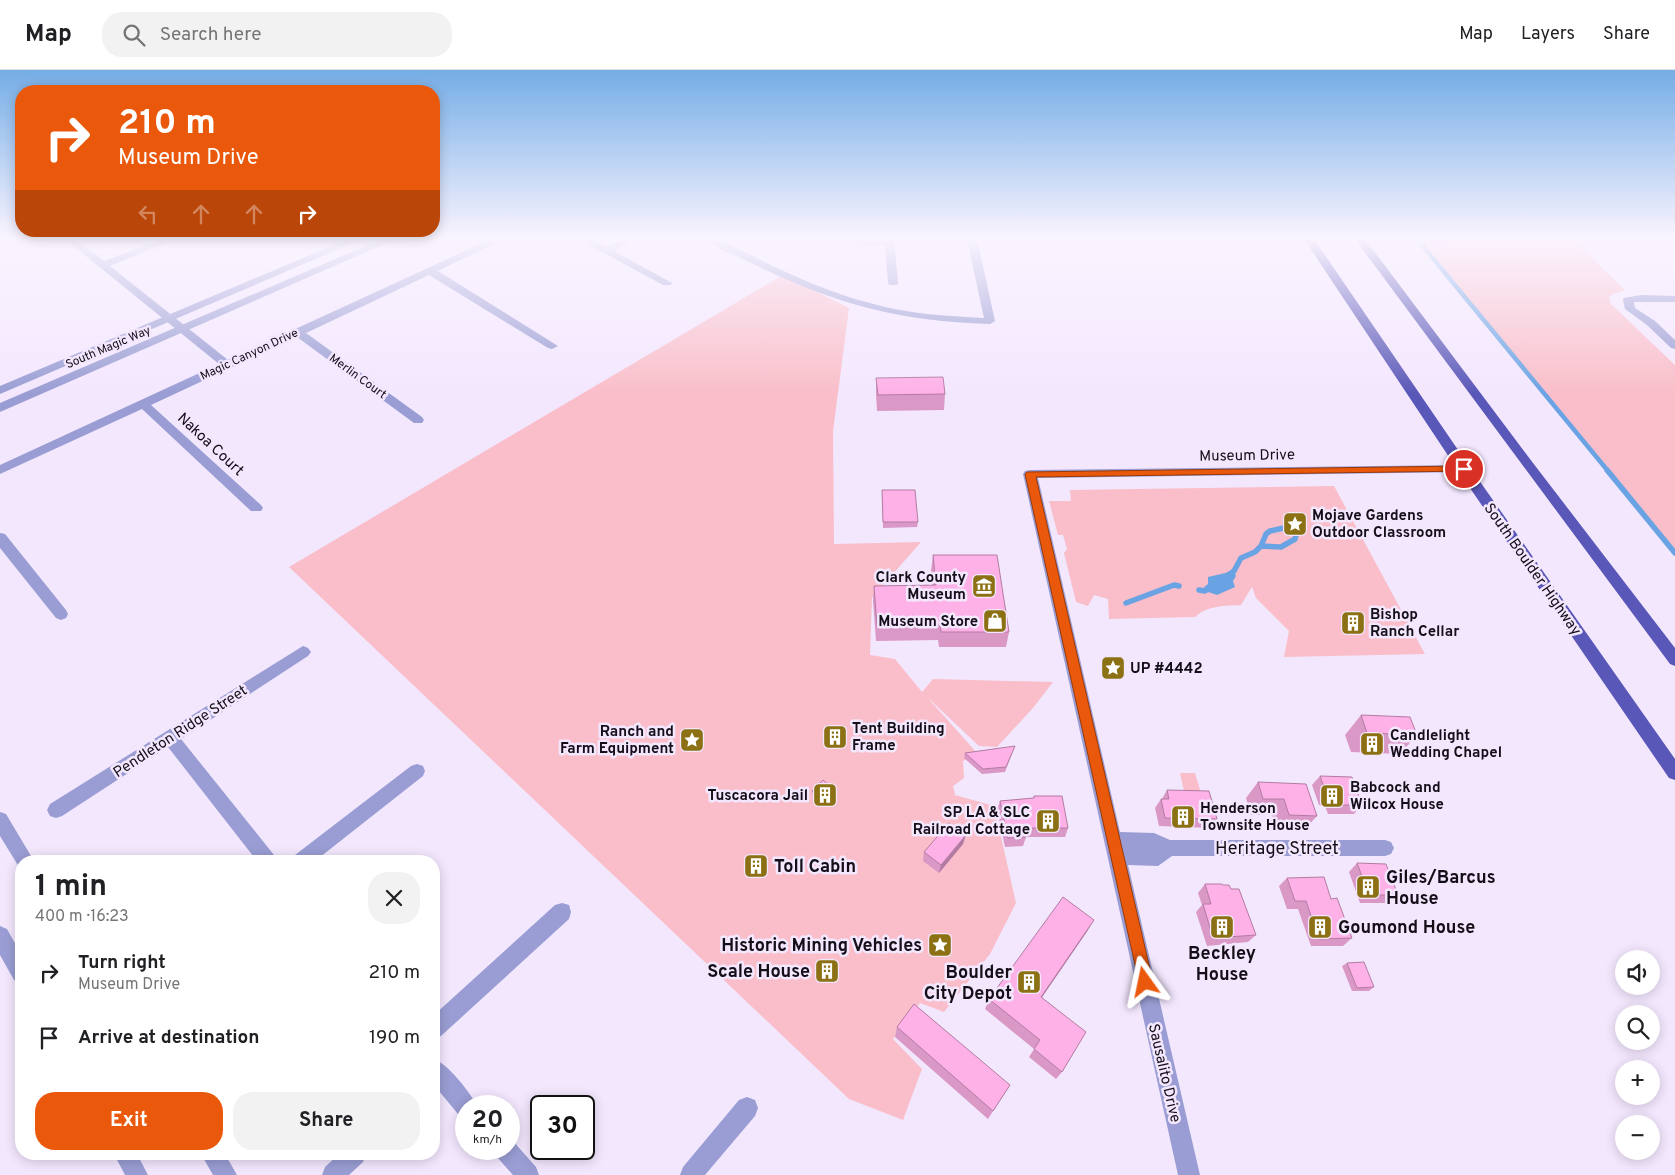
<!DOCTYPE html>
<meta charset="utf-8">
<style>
body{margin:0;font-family:Overpass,sans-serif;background:#f2f2f2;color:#202124;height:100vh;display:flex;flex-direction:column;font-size:19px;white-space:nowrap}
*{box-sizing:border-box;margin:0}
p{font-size:16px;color:#757577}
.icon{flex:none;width:28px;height:28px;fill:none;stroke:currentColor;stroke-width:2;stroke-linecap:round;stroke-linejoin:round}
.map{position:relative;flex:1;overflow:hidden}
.sheet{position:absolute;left:15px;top:785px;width:425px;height:305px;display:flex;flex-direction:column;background:#fff;border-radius:20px;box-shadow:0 2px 12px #0003}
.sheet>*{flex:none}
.top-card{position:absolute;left:15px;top:15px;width:425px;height:152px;border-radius:20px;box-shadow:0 2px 12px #0003;background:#ea580c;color:#fff;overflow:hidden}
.tools{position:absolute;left:1615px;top:880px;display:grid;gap:10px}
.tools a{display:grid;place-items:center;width:45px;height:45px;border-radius:50%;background:#fff;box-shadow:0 2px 12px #0003;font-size:25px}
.speed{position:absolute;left:455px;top:1025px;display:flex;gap:10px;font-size:25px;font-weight:700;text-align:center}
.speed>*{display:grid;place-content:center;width:65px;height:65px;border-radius:50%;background:#fff;box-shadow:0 2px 12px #0003;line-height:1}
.speed small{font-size:12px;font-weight:400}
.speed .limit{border:2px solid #111;border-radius:8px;background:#fff;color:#111}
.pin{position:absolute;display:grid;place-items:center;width:42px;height:42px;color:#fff;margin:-21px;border:2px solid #fff;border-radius:50%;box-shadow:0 1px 5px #0007}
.me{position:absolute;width:55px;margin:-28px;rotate:348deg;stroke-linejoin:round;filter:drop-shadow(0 0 4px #0008)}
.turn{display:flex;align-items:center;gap:18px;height:105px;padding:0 20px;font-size:22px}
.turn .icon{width:65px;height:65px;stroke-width:2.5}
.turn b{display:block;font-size:35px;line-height:42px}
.lanes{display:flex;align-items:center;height:48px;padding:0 20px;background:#0003;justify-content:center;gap:25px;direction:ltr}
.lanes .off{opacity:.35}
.round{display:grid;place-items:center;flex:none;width:52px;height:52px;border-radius:20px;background:#f2f2f2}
.head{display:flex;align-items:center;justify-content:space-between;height:85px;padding:0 20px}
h1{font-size:30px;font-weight:700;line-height:38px}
.action{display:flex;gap:10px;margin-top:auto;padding:10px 20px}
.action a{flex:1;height:58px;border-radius:20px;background:#ea580c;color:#fff;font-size:20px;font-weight:700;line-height:58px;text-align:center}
.action a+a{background:#f2f2f2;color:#202124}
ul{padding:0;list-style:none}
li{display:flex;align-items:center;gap:15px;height:65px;padding:0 20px}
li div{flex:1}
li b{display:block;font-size:19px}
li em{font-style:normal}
header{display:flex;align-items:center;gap:30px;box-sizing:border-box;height:70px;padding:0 25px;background:#fff;border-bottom:1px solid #e0e0e0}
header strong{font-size:24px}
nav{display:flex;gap:28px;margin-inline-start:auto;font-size:18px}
.search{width:350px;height:45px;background:#f2f2f2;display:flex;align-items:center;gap:12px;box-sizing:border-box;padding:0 18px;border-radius:20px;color:#757577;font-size:19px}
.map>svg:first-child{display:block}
</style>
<header>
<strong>Map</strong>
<div class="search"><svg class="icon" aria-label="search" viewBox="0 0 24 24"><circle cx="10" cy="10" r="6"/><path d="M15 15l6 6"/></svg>Search here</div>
<nav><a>Map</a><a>Layers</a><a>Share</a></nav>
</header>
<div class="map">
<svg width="1675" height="1105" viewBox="0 0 1675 1105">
<rect width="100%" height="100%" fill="#f3e7fe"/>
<path fill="#f9bec9" d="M1417,169H1573L1625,220L1611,225L1609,228L1611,234L1675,295V485Z
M783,205L849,238L833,361L834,474L921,472L872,528L870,585L895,589L922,622L933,609L1053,612L1033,638L997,677L979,676L927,627L977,683L963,691L964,708L953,716L955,725L994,736L1016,833L990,884L944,942L920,933L893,969L922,999L903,1050L849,1029L289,497Z
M1334,416L1425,584L1284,587L1289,561L1256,528L1252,517L1241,535C1225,536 1208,535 1195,547L1109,549L1108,529L1094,525L1088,536L1076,532L1064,483L1067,479L1063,465H1058L1049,431H1071L1070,420Z
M1180,703H1195L1202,726H1185Z"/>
<path fill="#6aa3e3" d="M1234,501L1236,506L1233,511L1235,517L1217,525L1205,521L1204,517L1208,514V507Z"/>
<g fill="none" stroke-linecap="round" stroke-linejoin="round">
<path stroke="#6aa3e3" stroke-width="4.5" d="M1417,169L1608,401"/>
<path stroke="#6aa3e3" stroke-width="5.5" d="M1607,400L1675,483
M1261,476L1281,477L1295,469L1297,461
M1228,505L1234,501L1241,488L1255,482L1261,476L1266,464L1270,461L1288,457
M1199,520L1205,521L1210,518
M1126,533L1174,515L1179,516"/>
<path fill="#999dd3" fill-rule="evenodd" d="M65,169H76L104,191L162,169H176L110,196L228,290L491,169H504L438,201L558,276L552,279L548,278L429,205L306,263L422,347L424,350L422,353H414L297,267L151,335L261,435L263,438L261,441H251L142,339L0,404V395L219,294Z
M578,169H591L606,177L622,169H635L614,181L672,213L671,215H663Z
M705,169H718C767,193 816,219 870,233C907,244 946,246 984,248L967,169H977L995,251L990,254C895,251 833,233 749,192C736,185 715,179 705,169Z
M844,169H894L898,213L897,215H889L888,213L885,176L861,175Z
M1641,225L1675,226V232H1634L1635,238L1655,251L1675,270V279L1671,278L1647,255L1625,239L1623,230L1624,228Z
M1464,395L1469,396L1470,399L1469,402L1038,408L1120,762L1154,763L1170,770H1385L1391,772L1394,778L1391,784L1385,786H1172L1158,796L1128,795L1200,1105H1178L1023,404L1025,401L1030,400Z
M0,463L5,464L66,540L68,544L66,548L61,550L56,548L0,478Z
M303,576L308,578L311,582L308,586L181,669L274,785L277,791H257L168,677L62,746L56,748L50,746L47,740L50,734Z
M417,694L423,696L425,701L423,706L315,791H292L295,785L411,696Z
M562,833L569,835L571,842L569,849L441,966L434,969V945L555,835Z
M434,989C447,993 471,1023 477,1036H466V1047L458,1044L434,1015Z
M747,1027L755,1030L758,1038L755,1046L705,1105H680L683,1097L739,1030Z
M509,1070L513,1071L536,1097L539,1105H513L497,1087L494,1079H509Z
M339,1084H366L363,1092L349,1105H322L325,1097Z"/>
<path fill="#999dd3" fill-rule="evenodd" d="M348,169H362L0,324V316Z
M382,169H396L0,342V333Z
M0,742L6,744L34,791H21V798L19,797L0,766Z
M0,856L7,859L21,884V913L14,910L0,885Z
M114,1084H137L148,1105H125Z
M201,1084H225L237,1105H213Z"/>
<path fill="#5957b7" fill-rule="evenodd" d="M1304,169H1314L1469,396L1675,689V710L1669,708L1459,402Z
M1355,169H1365L1533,393L1675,578V596L1670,594Z"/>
</g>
<path fill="#da98c7" d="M1431,169H1449L1445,176L1430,174Z
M876,308L945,324L944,340L877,341L876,324Z
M882,420L918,452L917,457L883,458Z
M933,485L1009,562L1006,577H939L938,570L876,571L873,531L874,516L932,515L931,501Z
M1361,645L1417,665L1400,684L1351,682L1345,665Z
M1015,676L1005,702L982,704L964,688L965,683Z
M1320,706L1362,735L1354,744H1328L1325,736L1319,735L1312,715Z
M1258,712L1317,746L1303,761H1276L1272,745H1251L1246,728Z
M1167,720L1217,749L1211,758L1159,756L1155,738L1161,729H1162Z
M812,721L836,726L826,736L813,725Z
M1034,726L1068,758L1065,767H1026L1023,776L1005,777L997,740L1000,731L1033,728Z
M963,774L939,803L923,791L924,782Z
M1357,793L1398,825L1388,833H1360L1349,802Z
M1287,808L1331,829L1352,868L1343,876H1311L1298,839H1287L1279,816Z
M1205,814L1223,815L1231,819L1256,865L1248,872L1207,876L1196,842L1202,835L1198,823Z
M1088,860L1042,927L1062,1002L1056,1009L1029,987L1034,979L985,939L989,929Z
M1347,893L1374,917L1369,921H1352L1342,896Z
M897,957L1010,1015L988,1049L895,967Z"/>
<path fill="#b27ca2" d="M836,721V726L826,736V731Z
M966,765L963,774L939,803L941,795Z
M1094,850L1088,860L1036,936L1041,927Z"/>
<path fill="#feb1e7" stroke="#b27ca2" d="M943,307L945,324L878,325L876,308Z
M882,420H915L918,452H883Z
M933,485H997L1009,562H941L940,555L877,556L874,516L936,515Z
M1361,645L1410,647L1417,665L1367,663Z
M1015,676L1006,697L983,699L965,683Z
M1320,706L1352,707L1362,735H1336L1333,727L1327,726Z
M823,710L836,721L826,731L812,721Z
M1258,712L1306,714L1317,746L1289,745L1284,729H1263Z
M1167,720L1209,721L1217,749L1165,748L1161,729H1169Z
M1034,726H1062L1068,758H1024L1026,767L1008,768L1000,731L1034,728Z
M949,753L966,765L941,795L924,782Z
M1357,793L1386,794L1398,825H1369Z
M1324,807L1331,829L1337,828L1352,868L1319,869L1306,831H1295L1287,808Z
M1205,814H1222L1223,815H1229L1231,819H1239L1256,865L1213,868L1203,834H1211Z
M1063,827L1094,850L1041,927L1086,962L1062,1002L1034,979L1040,970L989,929Z
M1364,892L1374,917L1357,918L1347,893Z
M914,934L1010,1015L993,1041L897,957Z"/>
<linearGradient id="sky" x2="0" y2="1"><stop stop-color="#75ade6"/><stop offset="0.52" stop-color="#faf4ff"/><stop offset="1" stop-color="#faf4ff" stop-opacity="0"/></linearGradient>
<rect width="1675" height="324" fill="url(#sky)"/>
<path fill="#ea580c" stroke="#983908" d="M1464,396L1469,399L1468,401L1036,407L1153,912L1150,917L1145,920L1140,917L1025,404L1027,402Z"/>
<defs>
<symbol id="sight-square" viewBox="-11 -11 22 22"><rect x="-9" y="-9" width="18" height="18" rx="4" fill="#8c7114" stroke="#f3e7fe"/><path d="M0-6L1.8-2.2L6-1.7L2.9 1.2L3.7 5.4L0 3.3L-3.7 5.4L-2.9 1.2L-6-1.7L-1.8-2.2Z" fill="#fff"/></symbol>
<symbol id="museum-square" viewBox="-11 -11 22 22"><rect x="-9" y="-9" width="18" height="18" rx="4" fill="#8c7114" stroke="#f3e7fe"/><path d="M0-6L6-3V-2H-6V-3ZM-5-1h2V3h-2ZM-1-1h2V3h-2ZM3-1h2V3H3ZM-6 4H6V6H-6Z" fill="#fff"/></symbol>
<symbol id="shop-square" viewBox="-11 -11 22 22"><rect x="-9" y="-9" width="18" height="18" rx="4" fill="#8c7114" stroke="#f3e7fe"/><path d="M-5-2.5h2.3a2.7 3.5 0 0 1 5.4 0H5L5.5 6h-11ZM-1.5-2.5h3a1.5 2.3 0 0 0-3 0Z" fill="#fff"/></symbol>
<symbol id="building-square" viewBox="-11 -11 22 22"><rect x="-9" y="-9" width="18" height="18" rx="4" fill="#8c7114" stroke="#f3e7fe"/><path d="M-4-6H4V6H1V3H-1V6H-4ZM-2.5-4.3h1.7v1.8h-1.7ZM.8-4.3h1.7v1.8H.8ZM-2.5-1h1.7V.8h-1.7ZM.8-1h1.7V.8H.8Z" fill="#fff"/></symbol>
</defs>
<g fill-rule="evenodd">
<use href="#sight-square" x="1281" y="440" width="28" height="28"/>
<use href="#museum-square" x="970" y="502" width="28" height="28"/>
<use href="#shop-square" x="981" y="537" width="28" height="28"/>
<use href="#building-square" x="1339" y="539" width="28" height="28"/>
<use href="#sight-square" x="1099" y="584" width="28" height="28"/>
<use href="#building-square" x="821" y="653" width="28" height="28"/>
<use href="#sight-square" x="678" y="656" width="28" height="28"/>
<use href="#building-square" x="1358" y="660" width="28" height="28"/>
<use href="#building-square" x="811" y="711" width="28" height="28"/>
<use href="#building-square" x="1318" y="712" width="28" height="28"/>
<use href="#building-square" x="1169" y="733" width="28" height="28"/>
<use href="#building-square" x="1034" y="737" width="28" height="28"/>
<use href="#building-square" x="742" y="782" width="28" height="28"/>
<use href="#building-square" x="1354" y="803" width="28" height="28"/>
<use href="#building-square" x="1208" y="843" width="28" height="28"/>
<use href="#building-square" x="1306" y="843" width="28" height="28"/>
<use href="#sight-square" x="926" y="861" width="28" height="28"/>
<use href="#building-square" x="813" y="887" width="28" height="28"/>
<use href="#building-square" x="1015" y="898" width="28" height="28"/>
</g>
<g text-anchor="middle" stroke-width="5" stroke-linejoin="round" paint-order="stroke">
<g font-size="12" fill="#130e17" stroke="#f3e7fe">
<text transform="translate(108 277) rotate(-23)" y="4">South Magic Way</text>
<text transform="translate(249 284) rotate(-25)" y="4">Magic Canyon Drive</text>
<text transform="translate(358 306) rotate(36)" y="4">Merlin Court</text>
</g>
<g font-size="15" fill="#130e17" stroke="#f3e7fe">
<text transform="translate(211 374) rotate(43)" y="5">Nakoa Court</text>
<text transform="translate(1247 385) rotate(-1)" y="5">Museum Drive</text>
<text transform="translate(1533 499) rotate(55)" y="5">South Boulder Highway</text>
<text transform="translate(180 661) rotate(-33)" y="5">Pendleton Ridge Street</text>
<text transform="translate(1165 1003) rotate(77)" y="5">Sausalito Drive</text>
</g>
<g font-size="15" font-weight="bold" fill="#130e17" stroke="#f3e7fe" text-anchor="start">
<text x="1312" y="450">Mojave Gardens<tspan x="1312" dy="17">Outdoor Classroom</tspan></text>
<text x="966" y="512" text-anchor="end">Clark County<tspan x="966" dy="17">Museum</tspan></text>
<text x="1370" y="549">Bishop<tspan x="1370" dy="17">Ranch Cellar</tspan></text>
<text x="978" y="556" text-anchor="end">Museum Store</text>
<text x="1130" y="603">UP #4442</text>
<text x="852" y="663">Tent Building<tspan x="852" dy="17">Frame</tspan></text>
<text x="674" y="666" text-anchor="end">Ranch and<tspan x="674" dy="17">Farm Equipment</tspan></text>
<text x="1390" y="670">Candlelight<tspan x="1390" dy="17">Wedding Chapel</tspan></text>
<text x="1350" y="722">Babcock and<tspan x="1350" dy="17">Wilcox House</tspan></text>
<text x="808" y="730" text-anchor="end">Tuscacora Jail</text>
<text x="1200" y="743">Henderson<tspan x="1200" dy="17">Townsite House</tspan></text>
<text x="1030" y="747" text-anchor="end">SP LA &amp; SLC<tspan x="1030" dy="17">Railroad Cottage</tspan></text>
</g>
<g font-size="18" fill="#130e17" stroke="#f3e7fe">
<text x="1277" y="784">Heritage Street</text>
</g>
<g font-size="18" font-weight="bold" fill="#130e17" stroke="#f3e7fe" text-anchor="start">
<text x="774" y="802">Toll Cabin</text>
<text x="1386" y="813">Giles/Barcus<tspan x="1386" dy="21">House</tspan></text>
<text x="1338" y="863">Goumond House</text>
<text x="922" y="881" text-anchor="end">Historic Mining Vehicles</text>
<text x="1222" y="889" text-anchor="middle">Beckley<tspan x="1222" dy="21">House</tspan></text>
<text x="810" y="907" text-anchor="end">Scale House</text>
<text x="1012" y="908" text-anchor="end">Boulder<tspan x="1012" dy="21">City Depot</tspan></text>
</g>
</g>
</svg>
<div class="tools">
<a><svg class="icon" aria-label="sound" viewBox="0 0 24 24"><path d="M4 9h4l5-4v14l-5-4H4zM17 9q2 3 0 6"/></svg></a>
<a><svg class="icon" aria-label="search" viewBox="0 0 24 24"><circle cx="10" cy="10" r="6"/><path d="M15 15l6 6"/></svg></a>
<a>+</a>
<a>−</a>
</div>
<div class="speed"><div>20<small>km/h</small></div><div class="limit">30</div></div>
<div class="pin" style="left:1464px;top:399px;background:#d93025"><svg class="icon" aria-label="arrive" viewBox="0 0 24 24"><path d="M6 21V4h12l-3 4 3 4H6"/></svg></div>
<svg class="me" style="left:1145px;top:912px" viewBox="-20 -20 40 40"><path d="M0-17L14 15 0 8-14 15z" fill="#ea580c" stroke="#fff" stroke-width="4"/></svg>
<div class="top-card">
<div class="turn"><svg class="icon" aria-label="right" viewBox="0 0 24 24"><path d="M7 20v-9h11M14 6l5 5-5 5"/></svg><div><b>210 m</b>Museum Drive</div></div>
<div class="lanes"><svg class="icon off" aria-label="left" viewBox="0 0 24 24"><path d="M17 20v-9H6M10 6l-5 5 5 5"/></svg><svg class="icon off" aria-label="ahead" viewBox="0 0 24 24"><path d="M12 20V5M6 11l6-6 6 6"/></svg><svg class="icon off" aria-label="ahead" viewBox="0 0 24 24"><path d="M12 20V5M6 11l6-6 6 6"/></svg><svg class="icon" aria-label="right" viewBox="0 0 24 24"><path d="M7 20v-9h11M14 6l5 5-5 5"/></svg></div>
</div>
<section class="sheet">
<div class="head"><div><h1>1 min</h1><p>400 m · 16:23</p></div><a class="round"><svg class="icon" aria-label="close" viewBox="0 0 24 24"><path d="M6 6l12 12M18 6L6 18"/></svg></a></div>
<ul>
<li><svg class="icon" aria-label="right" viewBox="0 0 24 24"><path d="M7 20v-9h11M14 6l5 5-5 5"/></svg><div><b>Turn right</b><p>Museum Drive</p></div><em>210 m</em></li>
<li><svg class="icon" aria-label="arrive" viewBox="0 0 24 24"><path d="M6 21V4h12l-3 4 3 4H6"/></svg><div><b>Arrive at destination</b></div><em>190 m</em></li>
</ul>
<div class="action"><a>Exit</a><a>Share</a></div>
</section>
</div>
